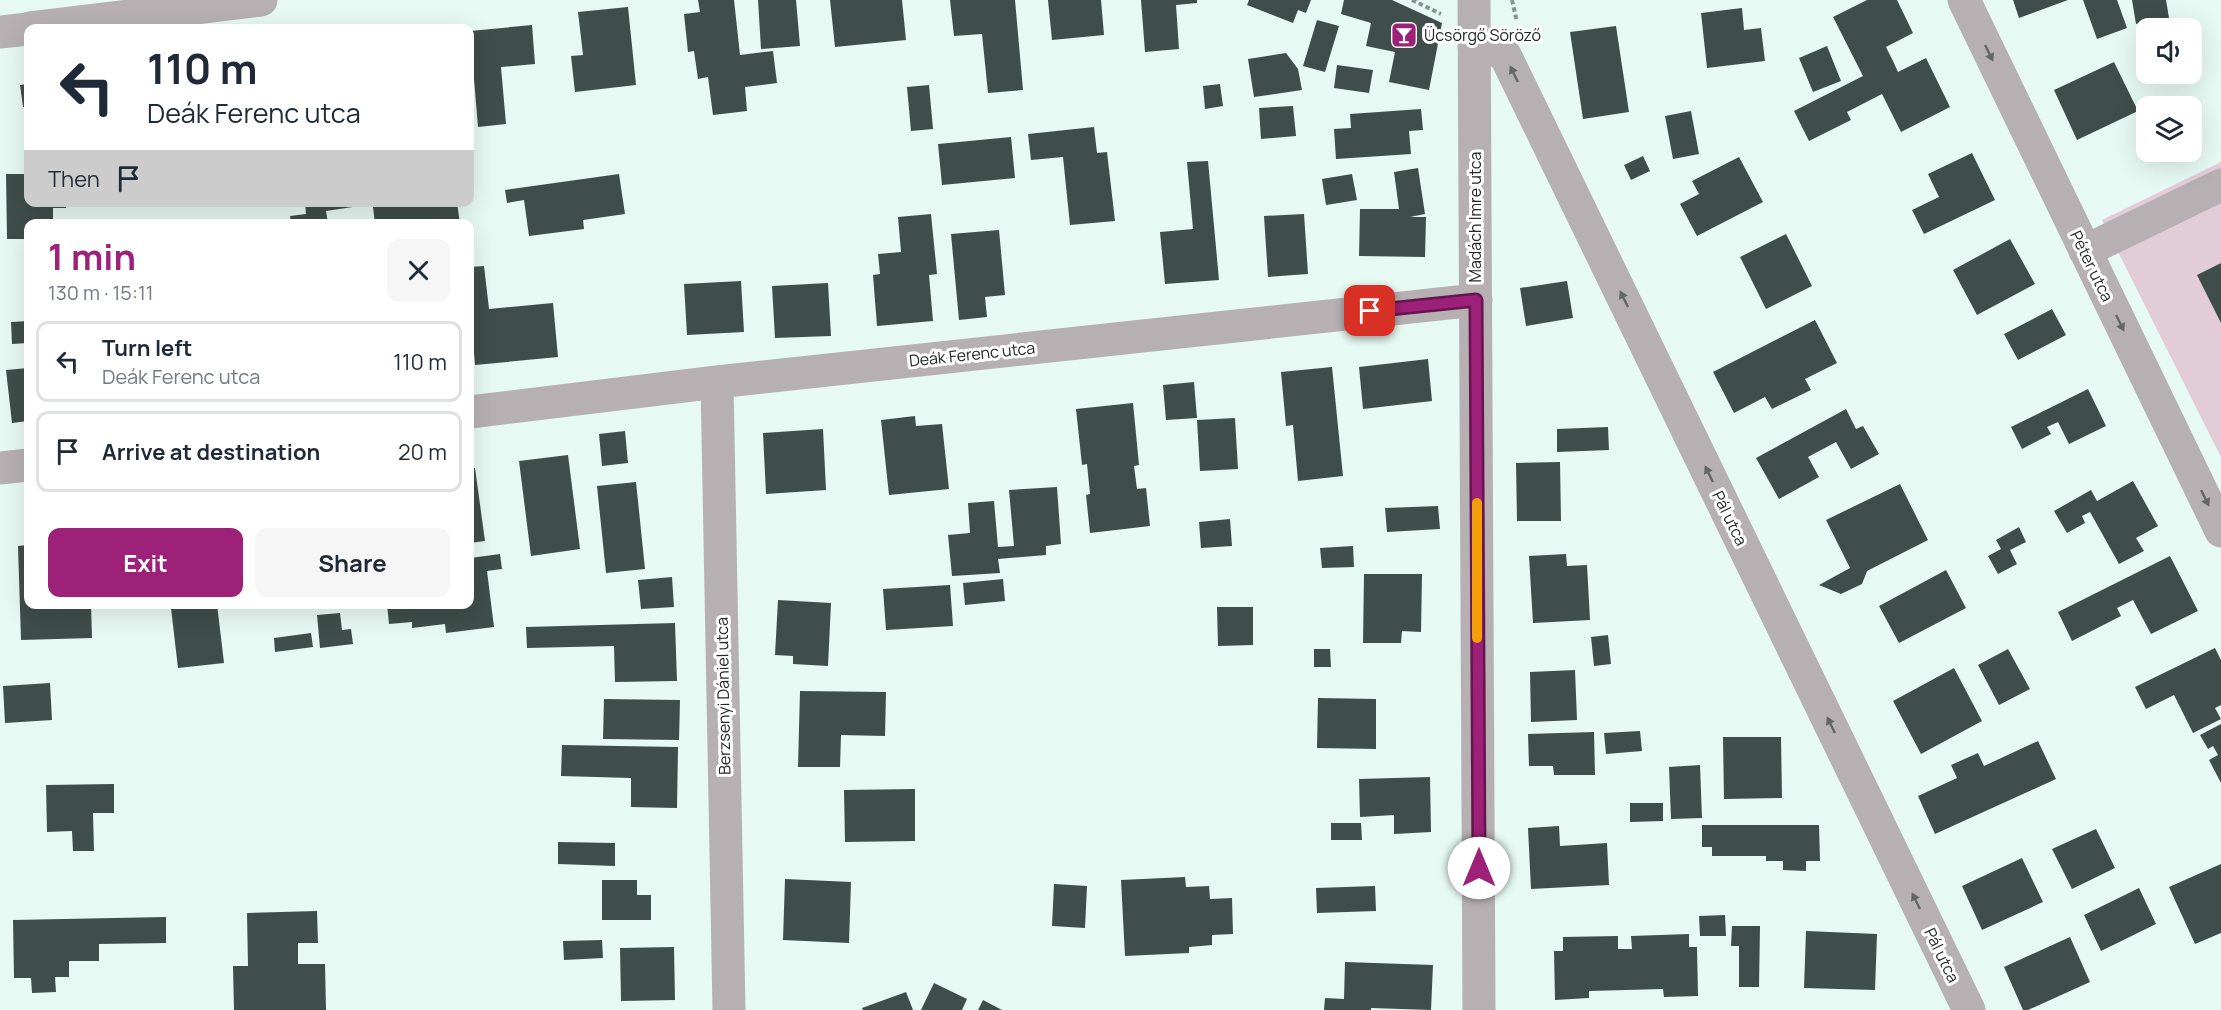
<!DOCTYPE html>
<meta charset="utf-8">
<style>
body{margin:0;font-family:Manrope,sans-serif;background:#f6f6f7;color:#1f2937;height:100vh;display:flex;flex-direction:column;font-size:22px;white-space:nowrap}
*{box-sizing:border-box;margin:0}
p{font-size:20px;color:#747a83}
.icon{flex:none;width:33px;height:33px;fill:none;stroke:currentColor;stroke-width:2;stroke-linecap:round;stroke-linejoin:round}
.map{position:relative;flex:1;overflow:hidden}
.side{position:absolute;left:24px;top:219px;width:450px;height:390px;display:flex;flex-direction:column;background:#fff;border-radius:12px;box-shadow:0 6px 24px #0002}
.side>*{flex:none}
.banner{position:absolute;left:24px;top:24px;width:450px;height:183px;border-radius:12px;box-shadow:0 6px 24px #0002;background:#fff;color:#1f2937;overflow:hidden}
.fabs{position:absolute;left:2136px;top:18px;display:grid;gap:12px}
.fabs a{display:grid;place-items:center;width:66px;height:66px;border-radius:12px;background:#fff;box-shadow:0 6px 24px #0002;font-size:30px}
.pin{position:absolute;display:grid;place-items:center;width:51px;height:51px;color:#fff;margin:-26px;border-radius:12px;box-shadow:0 3px 9px #0006}
.me{position:absolute;width:66px;margin:-33px;rotate:0deg;stroke-linejoin:round;filter:drop-shadow(0 0 4px #0008)}
.turn{display:flex;align-items:center;gap:21px;height:126px;padding:0 24px;font-size:27px}
.turn .icon{width:78px;height:78px;stroke-width:2.5}
.turn b{display:block;font-size:42px;line-height:51px}
.then{display:flex;align-items:center;height:57px;padding:0 24px;background:#0003;gap:12px;font-size:22px}
.round{display:grid;place-items:center;flex:none;width:63px;height:63px;border-radius:12px;background:#f6f6f7}
.summary{display:flex;align-items:center;justify-content:space-between;height:102px;padding:0 24px}
h1{font-size:36px;font-weight:700;line-height:45px;color:#9d2178}
.action{display:flex;gap:12px;margin-top:auto;padding:12px 24px}
.action a{flex:1;height:69px;border-radius:12px;background:#9d2178;color:#fff;font-size:24px;font-weight:700;line-height:69px;text-align:center}
.action a+a{background:#f6f6f7;color:#1f2937}
ul{padding:0;list-style:none}
li{display:flex;align-items:center;gap:18px;height:81px;margin:0 12px 9px;padding:0 12px;border:3px solid #e0e1e3;border-radius:12px}
li div{flex:1}
li b{display:block;font-size:22px}
li em{font-style:normal}
.map>svg:first-child{display:block}
</style>
<div class="map">
<svg width="2221" height="1010" viewBox="0 0 2221 1010">
<rect width="100%" height="100%" fill="#e7f9f3"/>
<path fill="#e1ccd8" d="M2221,162V457L2102,220Z"/>
<path fill="#3f4e4a" d="M698,0H734L740,55L773,51L777,83L745,87L747,111L713,115L708,77L698,79L694,51L688,52L684,14L700,12Z
M758,0H796L800,46L761,49Z
M830,0H902L906,40L835,47Z
M950,0H1015L1023,90L988,93L982,34L954,36Z
M1048,0H1101L1104,35L1052,40Z
M1141,0H1197V3L1176,5L1179,49L1145,52Z
M1249,0H1311L1306,13L1298,10L1293,23L1247,5Z
M1344,0H1392L1442,23L1429,90L1389,82L1395,52L1366,46L1371,23L1341,14Z
M1867,0H1897L1913,33L1886,47L1893,61L1898,72L1926,58L1950,107L1901,132L1882,94L1847,112L1851,120L1809,141L1794,111L1863,76L1833,17Z
M2013,0H2068L2019,18Z
M2083,0H2117L2127,28L2097,39Z
M2132,0H2166L2169,18L2136,24Z
M628,7L636,85L575,92L571,56L583,55L578,12Z
M1742,8L1744,30L1761,28L1765,61L1707,68L1701,13Z
M1317,20L1339,26L1325,72L1303,66Z
M532,25L535,64L501,67L506,124L478,127L470,31Z
M1616,26L1629,112L1583,119L1570,32Z
M1827,46L1841,81L1813,92L1799,58Z
M1286,53L1298,69L1302,90L1254,97L1248,59Z
M2114,62L2138,111L2077,140L2054,90Z
M1337,65L1373,70L1369,93L1334,88Z
M28,84V107H23L20,85Z
M1220,84L1223,106L1205,109L1203,86Z
M929,85L933,129L911,131L907,87Z
M1293,106L1296,136L1261,139L1259,108Z
M1421,109L1423,130L1409,131L1411,154L1336,159L1334,129L1351,128L1350,114Z
M1691,111L1699,154L1673,159L1665,116Z
M1094,127L1097,153L1107,152L1115,221L1070,225L1063,157L1031,160L1028,134Z
M1011,137L1015,178L942,185L938,144Z
M1972,153L1995,200L1924,234L1912,210L1939,197L1928,174Z
M1643,156L1650,171L1631,180L1624,165Z
M1739,157L1763,202L1697,236L1680,204L1699,194L1692,181Z
M1208,161L1219,280L1165,284L1160,232L1193,229L1187,162Z
M1418,168L1425,214L1410,217H1426L1425,257L1359,256L1360,209H1399L1394,172Z
M6,174H28V202H66V208H53V224H28V239H7Z
M619,174L625,214L583,220L584,229L529,236L524,200L507,203L505,190Z
M1352,174L1357,200L1326,205L1322,179Z
M305,202H365L366,205L326,211L328,224H291L290,216L306,214Z
M408,202H457L460,224H375L373,207Z
M931,214L937,274L929,275L933,321L877,326L873,275L880,274L878,254L901,252L898,217Z
M1304,214L1308,274L1268,277L1264,216Z
M999,230L1005,295L985,297L987,317L959,320L951,234Z
M1786,234L1812,286L1766,309L1740,257Z
M2010,239L2035,284L1977,315L1953,270Z
M2221,263V323L2197,275Z
M484,266L489,309L553,303L558,357L475,365L470,303V267Z
M741,281L744,332L687,335L684,284Z
M1567,281L1573,318L1526,326L1520,288Z
M828,283L831,336L775,338L772,286Z
M2052,309L2066,335L2018,360L2004,334Z
M1815,320L1837,363L1805,379L1811,390L1772,409L1765,397L1734,413L1713,372Z
M28,321V343L12,344L11,322Z
M1428,359L1432,401L1363,409L1359,367Z
M1332,367L1343,476L1298,481L1293,425L1286,426L1281,372Z
M28,368V421L12,423L6,370Z
M1194,382L1197,418L1166,420L1163,385Z
M2088,389L2106,426L2069,444L2058,422L2047,427L2051,434L2022,449L2011,427Z
M1133,403L1139,465L1134,466L1137,489L1146,488L1150,526L1090,533L1086,495L1090,494L1087,464L1082,465L1076,409Z
M1846,409L1856,429L1863,426L1879,454L1851,469L1836,442L1808,457L1819,477L1779,499L1756,458Z
M915,416L916,426L942,424L949,489L889,495L881,420Z
M1235,418L1238,469L1200,471L1197,420Z
M1608,427L1609,450L1557,452V429Z
M823,429L826,490L766,494L763,433Z
M625,431L628,463L602,466L599,434Z
M568,455L580,549L531,556L519,461Z
M1560,462L1561,521H1517L1516,463Z
M475,468L485,541L470,543V469Z
M2133,481L2158,526L2136,538L2144,551L2119,564L2090,512L2082,516L2085,523L2067,533L2054,511L2091,490L2097,501Z
M636,482L645,569L606,573L597,486Z
M1900,484L1928,540L1867,571L1862,584L1841,594L1819,585L1850,568L1826,520Z
M1057,487L1061,544L1046,546V555L998,559L1000,573L952,576L948,535L970,533L968,503L994,501L998,547L1014,546L1009,490Z
M1438,506L1440,529L1387,532L1385,508Z
M1230,519L1232,546L1201,548L1199,522Z
M2019,527L2026,542L2010,550L2017,564L1998,574L1988,556L2001,549L1996,540Z
M28,545V604H91L92,638L21,640L18,546Z
M1353,546L1354,567L1322,568L1320,548Z
M500,554L502,569L487,571L494,627L446,633L445,624L412,628V622L389,624L387,604H470V558Z
M1566,554L1567,566L1587,565L1590,620L1533,623L1529,556Z
M2170,556L2198,611L2151,634L2133,600L2117,608L2121,616L2072,641L2058,612Z
M1946,570L1966,608L1899,643L1879,606Z
M1364,574H1422L1421,632L1402,631L1401,643H1363Z
M672,577L674,607L641,609L638,580Z
M1003,579L1005,601L965,605L963,583Z
M950,585L953,626L886,630L883,589Z
M778,600L831,603L828,666L793,664V656L775,655Z
M206,604H217L224,663L178,668L171,608Z
M1217,607H1253V645L1218,646Z
M340,613L342,630L351,629L353,644L320,648L317,615Z
M675,623L677,681L615,682L614,646L527,648L526,627Z
M311,633L313,647L275,652L274,638Z
M1608,635L1611,664L1594,666L1591,637Z
M2215,648L2221,660V705L2215,708L2221,719L2193,733L2174,695L2146,709L2135,687Z
M1314,649H1330L1331,667H1314Z
M2008,649L2030,689L1999,705L1978,665Z
M1954,668L1982,721L1921,754L1893,701Z
M1575,670L1577,720L1531,722L1530,672Z
M50,683L52,720L5,723L3,686Z
M800,691L886,692L885,736L841,735L840,767H798Z
M1318,698L1376,699V749L1317,748Z
M604,699L680,700L679,740L603,739Z
M2221,724V783L2209,760L2218,755L2213,746L2208,749L2200,735Z
M1640,731L1642,751L1606,754L1604,733Z
M1594,732L1595,775H1554L1553,766H1529L1528,734Z
M1723,737H1781L1782,798L1724,799Z
M2038,741L2056,779L1935,834L1918,796L1957,778L1951,765L1978,753L1984,766Z
M562,745L678,747L677,808L631,807V778L561,776Z
M1700,765L1702,818L1671,819L1669,767Z
M1430,777L1431,832L1394,834V815L1360,817L1359,779Z
M114,784V813H93L94,851H73L72,831L47,832L46,785Z
M915,789V841L845,842L844,790Z
M1630,803H1663V821L1630,822Z
M1331,823H1361L1362,840H1331Z
M1702,825H1819L1820,861H1806V871L1783,870V861H1766V856H1712V847H1702Z
M1559,826L1560,846L1607,843L1609,885L1531,889L1528,828Z
M2096,829L2115,868L2072,889L2052,849Z
M558,842L615,843V866L558,864Z
M2022,858L2043,902L1982,930L1962,886Z
M2221,864V933L2195,944L2169,887Z
M1185,877L1186,887L1209,886L1210,899L1232,898L1233,934L1212,935V945L1189,947V953L1125,956L1121,880Z
M785,879L851,882L849,943L783,940Z
M602,880H637V895H651V920H602Z
M1054,884L1087,886L1085,928L1052,926Z
M1375,886L1376,911L1317,913L1316,888Z
M2139,888L2156,924L2101,951L2084,915Z
M317,911L318,943H298V964H325L326,1010H234L233,966H248L247,913Z
M1725,915L1726,936H1700L1699,916Z
M166,917V943L99,944V961H69V977H55L56,992L32,993L31,978H14L13,920Z
M1732,926H1760L1759,987H1739V946H1731Z
M1806,931L1877,934L1875,990L1804,988Z
M1689,934V947H1697L1698,996L1664,997L1663,989L1589,991V998L1555,1000L1554,951H1563V937L1618,936V949H1632L1631,936Z
M2070,937L2090,982L2028,1010H2023L2004,967Z
M602,940L603,958L564,960L563,941Z
M674,947L675,1000L621,1001L620,948Z
M1345,962L1433,965L1431,1010L1371,1008V1010H1324L1325,998L1344,999Z
M934,983L967,999L962,1010H921Z
M906,992L913,1010H863L862,1008Z
M983,1000L1002,1010H978Z"/>
<g fill="none" stroke-linecap="round" stroke-linejoin="round">
<path stroke="#889491" stroke-width="4" stroke-dasharray="4.5 3" stroke-linecap="butt" d="M1412,0L1441,14
M1512,0L1517,22"/>
<path stroke="#b6b0b3" stroke-width="33" d="M1474,0L1479,1010
M1964,0L2221,531
M30,28L261,0
M0,32L28,29
M1474,47L1493,49L1505,55L1969,1010
M2085,251L2221,185
M717,382L729,1010
M470,412L717,382L1476,300
M0,468L28,465"/>
</g>
<defs><path id="oneway-solid" d="M-6-.8H1V-3.2L6.5 0L1 3.2V.8H-6Z" transform="scale(1.5)"/></defs>
<g fill="#646565">
<use href="#oneway-solid" transform="translate(1989 53) rotate(64)"/>
<use href="#oneway-solid" transform="translate(1514 74) rotate(-116)"/>
<use href="#oneway-solid" transform="translate(1624 299) rotate(-116)"/>
<use href="#oneway-solid" transform="translate(2120 323) rotate(64)"/>
<use href="#oneway-solid" transform="translate(1709 474) rotate(-116)"/>
<use href="#oneway-solid" transform="translate(2205 498) rotate(64)"/>
<use href="#oneway-solid" transform="translate(1831 725) rotate(-116)"/>
<use href="#oneway-solid" transform="translate(1916 901) rotate(-116)"/>
</g>
<g fill="none" stroke-linecap="round" stroke-linejoin="round">
<defs>
<path id="route" d="M1370,311L1476,300L1479,868"/>
</defs>
<use href="#route" stroke="#66154e" stroke-width="15"/>
<use href="#route" stroke="#9d2178" stroke-width="10"/>
<path stroke="#f59e0b" stroke-width="10" d="M1477,503V638"/>
</g>
<defs>
<symbol id="bar-square" viewBox="-11 -11 22 22"><rect x="-9" y="-9" width="18" height="18" rx="4" fill="#9d2178" stroke="#fff"/><path d="M-6-5H6L.8 .8V4.5H3.5V6h-7V4.5H-.8V.8Z" fill="#fff"/></symbol>
</defs>
<g fill-rule="evenodd">
<use href="#bar-square" x="1389" y="20" width="30" height="30"/>
</g>
<g text-anchor="middle" stroke-width="6" stroke-linejoin="round" paint-order="stroke">
<g font-size="16" fill="#212726" stroke="#fff" text-anchor="start">
<text x="1424" y="41">Ücsörgő Söröző</text>
</g>
<g font-size="16" fill="#212726" stroke="#fff">
<text transform="translate(1475 217) rotate(-90)" y="6">Madách Imre utca</text>
<text transform="translate(2092 266) rotate(64)" y="6">Péter utca</text>
<text transform="translate(972 354) rotate(-6)" y="6">Deák Ferenc utca</text>
<text transform="translate(1730 518) rotate(64)" y="6">Pál utca</text>
<text transform="translate(723 696) rotate(-91)" y="6">Berzsenyi Dániel utca</text>
<text transform="translate(1942 955) rotate(64)" y="6">Pál utca</text>
</g>
</g>
</svg>
<div class="fabs">
<a><svg class="icon" aria-label="sound" viewBox="0 0 24 24"><path d="M4 9h4l5-4v14l-5-4H4zM17 9q2 3 0 6"/></svg></a>
<a><svg class="icon" aria-label="layers" viewBox="0 0 24 24"><path d="M12 4l9 5-9 5-9-5zM3 14l9 5 9-5"/></svg></a>
</div>
<div class="pin" style="left:1370px;top:311px;background:#d93025"><svg class="icon" aria-label="arrive" viewBox="0 0 24 24"><path d="M6 21V4h12l-3 4 3 4H6"/></svg></div>
<svg class="me" style="left:1479px;top:868px" viewBox="-20 -20 40 40"><circle r="19" fill="#fff"/><path d="M0-13L10 11 0 6-10 11z" fill="#9d2178"/></svg>
<div class="banner">
<div class="turn"><svg class="icon" aria-label="left" viewBox="0 0 24 24"><path d="M17 20v-9H6M10 6l-5 5 5 5"/></svg><div><b>110 m</b>Deák Ferenc utca</div></div>
<div class="then">Then<svg class="icon" aria-label="arrive" viewBox="0 0 24 24"><path d="M6 21V4h12l-3 4 3 4H6"/></svg></div>
</div>
<section class="side">
<div class="summary"><div><h1>1 min</h1><p>130 m · 15:11</p></div><a class="round"><svg class="icon" aria-label="close" viewBox="0 0 24 24"><path d="M6 6l12 12M18 6L6 18"/></svg></a></div>
<ul>
<li><svg class="icon" aria-label="left" viewBox="0 0 24 24"><path d="M17 20v-9H6M10 6l-5 5 5 5"/></svg><div><b>Turn left</b><p>Deák Ferenc utca</p></div><em>110 m</em></li>
<li><svg class="icon" aria-label="arrive" viewBox="0 0 24 24"><path d="M6 21V4h12l-3 4 3 4H6"/></svg><div><b>Arrive at destination</b></div><em>20 m</em></li>
</ul>
<div class="action"><a>Exit</a><a>Share</a></div>
</section>
</div>
